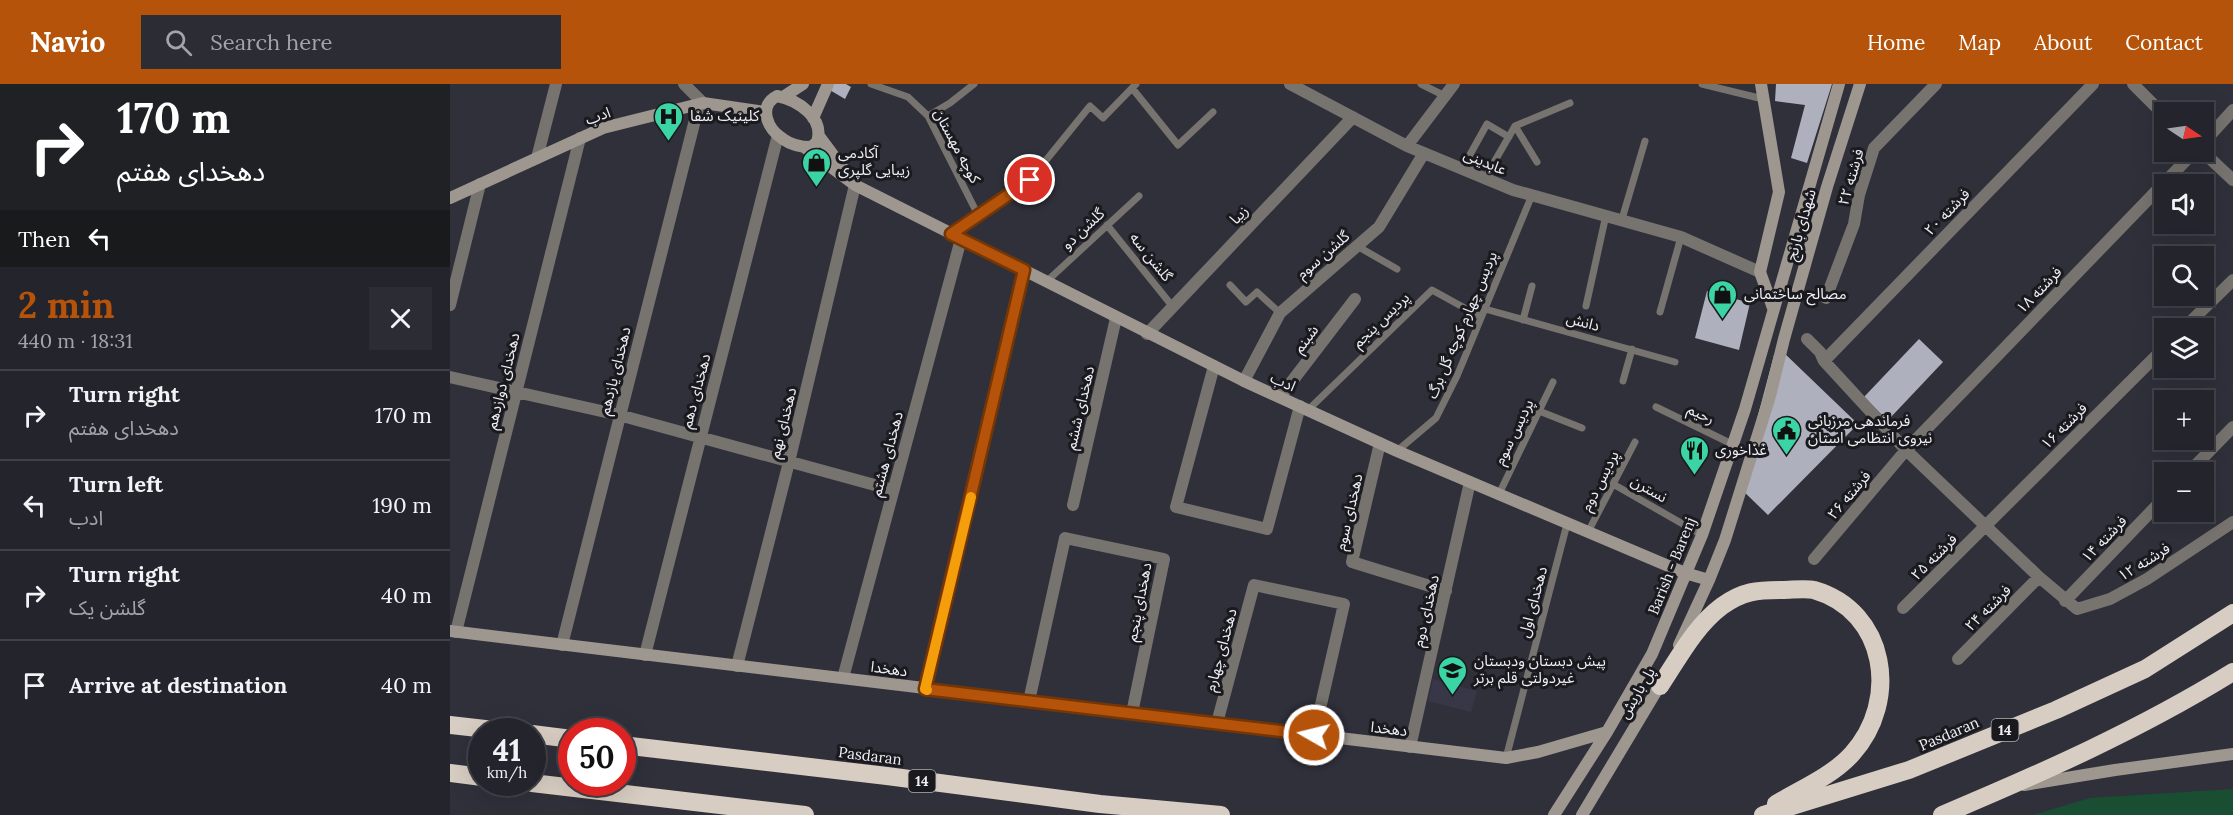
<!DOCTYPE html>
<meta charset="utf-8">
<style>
body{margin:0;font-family:Lora,"Noto Sans Arabic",serif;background:#2c2c34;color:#f1f3f6;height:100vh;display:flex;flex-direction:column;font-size:22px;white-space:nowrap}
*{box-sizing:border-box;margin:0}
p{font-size:20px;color:#a3a4a9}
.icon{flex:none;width:33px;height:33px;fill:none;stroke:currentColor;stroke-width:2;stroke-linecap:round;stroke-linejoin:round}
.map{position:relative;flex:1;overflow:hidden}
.panel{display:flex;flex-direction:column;background:#24242c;width:450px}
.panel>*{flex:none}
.guide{background:#202124;color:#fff;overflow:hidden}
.needle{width:39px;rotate:103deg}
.fabs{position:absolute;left:1704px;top:18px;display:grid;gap:12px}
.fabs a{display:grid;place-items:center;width:60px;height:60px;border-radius:0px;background:#24242c;box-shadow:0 6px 24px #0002,0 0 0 2px #414148;font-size:30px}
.speed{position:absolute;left:18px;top:634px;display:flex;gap:12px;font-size:30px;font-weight:700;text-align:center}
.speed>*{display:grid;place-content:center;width:78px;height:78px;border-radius:50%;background:#24242c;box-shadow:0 6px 24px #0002,0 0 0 2px #414148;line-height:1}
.speed small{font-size:15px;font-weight:400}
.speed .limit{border:9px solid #d22;background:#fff;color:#111}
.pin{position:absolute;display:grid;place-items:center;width:51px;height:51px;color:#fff;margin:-26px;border:3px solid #fff;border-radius:50%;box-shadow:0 2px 6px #0007}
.me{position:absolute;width:66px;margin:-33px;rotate:278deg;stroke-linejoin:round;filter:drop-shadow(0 0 4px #0008)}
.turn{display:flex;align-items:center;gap:21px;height:126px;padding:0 18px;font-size:27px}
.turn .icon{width:78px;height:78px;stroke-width:2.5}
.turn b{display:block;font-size:42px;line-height:51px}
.then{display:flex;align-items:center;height:57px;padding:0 18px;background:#0003;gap:12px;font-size:22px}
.round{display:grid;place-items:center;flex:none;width:63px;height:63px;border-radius:0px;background:#2c2c34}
.head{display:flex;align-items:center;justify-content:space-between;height:102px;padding:0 18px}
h1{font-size:36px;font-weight:700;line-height:45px;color:#b45309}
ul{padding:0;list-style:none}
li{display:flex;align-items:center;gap:18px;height:90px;padding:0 18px;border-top:2px solid #414148}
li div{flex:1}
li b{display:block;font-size:22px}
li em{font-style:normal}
header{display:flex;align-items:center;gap:36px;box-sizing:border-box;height:84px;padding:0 30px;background:#b45309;color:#fff}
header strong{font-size:28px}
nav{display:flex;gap:33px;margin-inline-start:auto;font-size:21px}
.search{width:420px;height:54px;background:#2c2c34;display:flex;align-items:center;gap:15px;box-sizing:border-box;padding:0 21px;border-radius:0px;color:#a3a4a9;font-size:22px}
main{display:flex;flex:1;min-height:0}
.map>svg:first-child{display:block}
</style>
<header>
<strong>Navio</strong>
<div class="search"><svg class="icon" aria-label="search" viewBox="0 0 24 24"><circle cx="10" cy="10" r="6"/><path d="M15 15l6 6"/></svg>Search here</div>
<nav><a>Home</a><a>Map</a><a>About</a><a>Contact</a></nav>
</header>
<main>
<section class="panel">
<div class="guide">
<div class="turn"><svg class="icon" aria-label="right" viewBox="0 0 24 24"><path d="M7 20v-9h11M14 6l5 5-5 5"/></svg><div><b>170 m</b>دهخدای هفتم</div></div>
<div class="then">Then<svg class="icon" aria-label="left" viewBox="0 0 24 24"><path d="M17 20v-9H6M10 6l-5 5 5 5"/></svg></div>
</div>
<div class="head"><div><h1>2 min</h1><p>440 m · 18:31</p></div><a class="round"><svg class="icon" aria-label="close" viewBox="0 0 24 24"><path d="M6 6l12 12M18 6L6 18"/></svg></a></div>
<ul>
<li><svg class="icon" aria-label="right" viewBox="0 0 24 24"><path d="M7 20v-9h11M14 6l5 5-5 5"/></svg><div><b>Turn right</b><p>دهخدای هفتم</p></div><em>170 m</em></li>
<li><svg class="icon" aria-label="left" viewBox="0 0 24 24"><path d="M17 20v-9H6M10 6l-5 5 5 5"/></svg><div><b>Turn left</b><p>ادب</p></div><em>190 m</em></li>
<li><svg class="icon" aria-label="right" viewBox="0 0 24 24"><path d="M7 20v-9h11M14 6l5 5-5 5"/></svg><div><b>Turn right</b><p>گلشن یک</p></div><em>40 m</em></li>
<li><svg class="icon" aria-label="arrive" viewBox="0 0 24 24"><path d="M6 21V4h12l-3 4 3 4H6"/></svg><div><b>Arrive at destination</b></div><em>40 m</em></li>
</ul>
</section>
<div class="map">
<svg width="1783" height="731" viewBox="0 0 1783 731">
<rect width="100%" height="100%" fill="#30303b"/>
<path fill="#373748" d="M983,595L1027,607L1021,628L978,617Z"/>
<path fill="#1a4e32" d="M1783,705V731H1583L1640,714Z"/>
<path fill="#afb0bd" d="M382,0H396L401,3L395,15L378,5Z
M1326,0H1382L1357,79L1341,74L1355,21L1325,17Z
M1257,207L1300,219L1289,266L1245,254Z
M1469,255L1493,278L1441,333L1433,332L1414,313Z
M1332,267L1408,340L1318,431L1289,403L1324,271Z"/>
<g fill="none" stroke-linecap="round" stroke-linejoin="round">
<path stroke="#77736e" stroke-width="7" d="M421,0L458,13L478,32L528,131
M971,0L995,12
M1252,0L1313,15
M682,4L728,61L763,28
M478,32L500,19L524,0
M1065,42L1087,78
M1012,85L1037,40L1059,53
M1035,94L1065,42L1120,19
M1172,135L1195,57
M657,141L723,223
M501,150L580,96L640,22L653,34L686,0
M907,162L947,185
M596,198L689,112
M780,201L796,218L807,208L830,229
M1136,222L1156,131
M1035,225L1225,278
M1210,228L1231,153
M1073,236L1082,202
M1173,297L1182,265
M1206,323L1284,361
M858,326L982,206L1031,233
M1089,327L1132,344
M947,367L986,334L1007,292L1082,111
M1163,400L1252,451
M1049,410L1103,298
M1138,448L1185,358
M1056,674L1117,440"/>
<path stroke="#77736e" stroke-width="12" d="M234,0L253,19
M840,0L957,62L1063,106L1231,153L1310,188
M1683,0L1714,31
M1754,58L1783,26
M957,62L1004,0
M1753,68L1783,96
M87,74L106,0
M1376,214L1404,140L1409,111L1424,64L1486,0
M0,221L30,100
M1734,244L1783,196
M697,250L903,33
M1357,255L1370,268L1374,277L1456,366L1589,493L1627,525L1660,515L1697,495L1783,438
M1374,277L1643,0
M764,282L726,423L817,445L850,322
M0,293L169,331L443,406
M794,297L830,229L929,143L974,69
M830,313L905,215
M930,359L902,478L996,507
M1739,388L1783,343
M623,421L666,234
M1364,475L1456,366L1744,68
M1615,517L1714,414
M1453,524L1714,264
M6,548L130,54
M112,561L249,20
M195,571L328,51
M1508,575L1589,493
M287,582L339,378L405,101
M393,594L511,155
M475,605L574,186
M579,617L615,454L714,475L682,629
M767,639L804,501L894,520L864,651
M960,663L1020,398"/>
<path stroke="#9e9790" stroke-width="12" d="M1311,0L1329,108L1310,188L1323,224
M327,12C348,16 375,34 367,58L361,63C352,63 341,61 333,55C318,46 307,22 327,12Z
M333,13L353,0
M363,34L378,0
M369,52L398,91
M354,63L405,101L794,297L947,367L1235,489L1259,496
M0,114L153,44L253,19L316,28
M0,547L1056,674L1088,668L1157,648
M1229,561L1259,496L1275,456L1320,312L1334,255L1377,103L1410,0
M1574,701L1665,686L1783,670
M1104,731L1157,648L1202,570L1252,451L1295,325L1389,0
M1132,731L1213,596"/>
<path stroke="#d8cdc2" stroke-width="18" d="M1210,602C1228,575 1245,542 1272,522C1293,507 1307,506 1332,506C1342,506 1355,504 1364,506C1437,527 1450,617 1402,670C1382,692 1351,705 1326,720
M0,641L62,648
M82,650L122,655
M172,661L437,692L650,720L771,731
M0,689L32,693
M82,699L355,731
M1313,731L1459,686L1606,626L1695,585L1783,529
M1492,731C1592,689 1691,645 1783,588"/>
</g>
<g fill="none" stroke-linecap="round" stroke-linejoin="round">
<defs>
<path id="route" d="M580,96L501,150L574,186L475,605L864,651"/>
</defs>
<use href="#route" stroke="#753606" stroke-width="15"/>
<use href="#route" stroke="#b45309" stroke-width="10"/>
<path stroke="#f59e0b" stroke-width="10" d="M477,606L475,605L521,413"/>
</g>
<defs>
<symbol id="hospital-pin" viewBox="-11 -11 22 30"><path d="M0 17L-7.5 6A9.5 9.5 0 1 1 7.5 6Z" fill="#3bd4a4" stroke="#19191e"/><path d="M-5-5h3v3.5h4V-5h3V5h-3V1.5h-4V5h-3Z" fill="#111"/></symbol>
<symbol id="shop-pin" viewBox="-11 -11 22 30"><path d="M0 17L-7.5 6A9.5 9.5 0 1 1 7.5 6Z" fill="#3bd4a4" stroke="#19191e"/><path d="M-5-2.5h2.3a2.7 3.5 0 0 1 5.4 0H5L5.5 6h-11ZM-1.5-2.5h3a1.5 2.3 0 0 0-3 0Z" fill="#111"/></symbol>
<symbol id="civic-pin" viewBox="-11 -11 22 30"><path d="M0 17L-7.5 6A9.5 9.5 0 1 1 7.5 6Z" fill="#3bd4a4" stroke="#19191e"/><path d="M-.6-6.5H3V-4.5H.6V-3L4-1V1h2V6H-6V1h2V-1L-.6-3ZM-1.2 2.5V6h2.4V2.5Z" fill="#111"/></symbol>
<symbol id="restaurant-pin" viewBox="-11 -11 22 30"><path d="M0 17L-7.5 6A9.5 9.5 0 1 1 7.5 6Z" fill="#3bd4a4" stroke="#19191e"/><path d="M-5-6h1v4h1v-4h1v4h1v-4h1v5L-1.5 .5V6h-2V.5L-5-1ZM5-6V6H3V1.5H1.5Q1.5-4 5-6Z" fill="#111"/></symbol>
<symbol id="school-pin" viewBox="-11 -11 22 30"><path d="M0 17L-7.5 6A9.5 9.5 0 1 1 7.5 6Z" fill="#3bd4a4" stroke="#19191e"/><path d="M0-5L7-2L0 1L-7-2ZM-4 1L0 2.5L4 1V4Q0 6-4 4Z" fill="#111"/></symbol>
</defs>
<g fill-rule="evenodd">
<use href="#hospital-pin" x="202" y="16" width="33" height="45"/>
<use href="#shop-pin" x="350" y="62" width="33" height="45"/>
<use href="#shop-pin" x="1256" y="194" width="33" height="45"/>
<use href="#civic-pin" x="1320" y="330" width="33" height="45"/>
<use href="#restaurant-pin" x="1228" y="350" width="33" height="45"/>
<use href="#school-pin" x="986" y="570" width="33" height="45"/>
</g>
<g text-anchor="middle" stroke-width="6" stroke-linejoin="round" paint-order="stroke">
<g fill="#19191e" stroke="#aeaeb5" stroke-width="1.5">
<rect x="1541.5" y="635" width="27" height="22" rx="4.5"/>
<rect x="458.5" y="686" width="27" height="22" rx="4.5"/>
</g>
<g font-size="14" font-weight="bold" fill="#eeeef6">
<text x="1555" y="651">14</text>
<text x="472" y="702">14</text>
</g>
<g font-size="15" fill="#eeeef6" stroke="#19191e">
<text transform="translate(148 32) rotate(-19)" y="5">ادب</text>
<text transform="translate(507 62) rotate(62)" y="5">کوچه مهستان</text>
<text transform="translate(1035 78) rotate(23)" y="5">عابدینی</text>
<text transform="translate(1401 93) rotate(-74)" y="5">۲۲ فرشته</text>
<text transform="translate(1497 128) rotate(-46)" y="5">۲۰ فرشته</text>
<text transform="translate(789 131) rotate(-46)" y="5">زیبا</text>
<text transform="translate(1351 141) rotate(-74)" y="5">شهدای بارنج</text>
<text transform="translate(633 145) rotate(-43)" y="5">گلشن دو</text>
<text transform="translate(873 171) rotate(-41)" y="5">گلشن سوم</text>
<text transform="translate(701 173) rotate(51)" y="5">گلشن سه</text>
<text transform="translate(1589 206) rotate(-46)" y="5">۱۸ فرشته</text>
<text transform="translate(931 236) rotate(-44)" y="5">پردیس پنجم</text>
<text transform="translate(1133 238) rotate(15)" y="5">دانش</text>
<text transform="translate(1012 241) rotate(-67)" y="5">پردیس چهارم کوچه گل برگ</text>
<text transform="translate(856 255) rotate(-53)" y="5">شبنم</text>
<text transform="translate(165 287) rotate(-76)" y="5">دهخدای یازدهم</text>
<text transform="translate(53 297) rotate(-76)" y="5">دهخدای دوازدهم</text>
<text transform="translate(833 298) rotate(24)" y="5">ادب</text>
<text transform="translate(246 307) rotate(-75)" y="5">دهخدای دهم</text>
<text transform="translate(630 324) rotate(-77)" y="5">دهخدای ششم</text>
<text transform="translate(1251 330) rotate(26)" y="5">رحیم</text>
<text transform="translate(333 339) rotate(-76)" y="5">دهخدای نهم</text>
<text transform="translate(1614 342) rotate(-45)" y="5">۱۶ فرشته</text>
<text transform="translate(1064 348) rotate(-64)" y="5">پردیس سوم</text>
<text transform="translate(437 370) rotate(-75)" y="5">دهخدای هشتم</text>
<text transform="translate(1150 397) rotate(-63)" y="5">پردیس دوم</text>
<text transform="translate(1199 405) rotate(30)" y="5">نسترن</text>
<text transform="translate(1399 411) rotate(-50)" y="5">۲۶ فرشته</text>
<text transform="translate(899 428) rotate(-77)" y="5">دهخدای سوم</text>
<text transform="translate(1654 455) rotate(-46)" y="5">۱۴ فرشته</text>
<text transform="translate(1484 473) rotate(-45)" y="5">۲۵ فرشته</text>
<text transform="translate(1694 478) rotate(-32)" y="5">۱۲ فرشته</text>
<text transform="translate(1222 482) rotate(-68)" y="5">Barish - Barenj</text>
<text transform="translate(689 518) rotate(-79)" y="5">دهخدای پنجم</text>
<text transform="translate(1083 518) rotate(-75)" y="5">دهخدای اول</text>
<text transform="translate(1538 524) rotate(-45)" y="5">فرشته ۲۴</text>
<text transform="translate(976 527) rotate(-77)" y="5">دهخدای دوم</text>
<text transform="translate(771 566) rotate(-75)" y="5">دهخدای چهارم</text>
<text transform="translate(439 585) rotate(8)" y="5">دهخدا</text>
<text transform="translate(1187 609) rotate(-60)" y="5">پل باریش</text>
<text transform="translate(939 645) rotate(7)" y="5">دهخدا</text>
<text transform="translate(1499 650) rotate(-23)" y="5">Pasdaran</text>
<text transform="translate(420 672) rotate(7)" y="5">Pasdaran</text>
</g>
<g font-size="15" fill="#eeeef6" stroke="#19191e" text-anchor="start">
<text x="240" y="37">کلینیک شفا</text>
<text x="388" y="74">آکادمی<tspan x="388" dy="17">زیبایی گلپری</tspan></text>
<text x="1294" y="215">مصالح ساختمانی</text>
<text x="1358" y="342">فرماندهی مرزبانی<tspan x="1358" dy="17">نیروی انتظامی استان</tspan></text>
<text x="1265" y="371">غذاخوری</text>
<text x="1024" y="582">پیش دبستان ودبستان<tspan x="1024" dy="17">غیردولتی قلم برتر</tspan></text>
</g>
</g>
</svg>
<div class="fabs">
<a><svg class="needle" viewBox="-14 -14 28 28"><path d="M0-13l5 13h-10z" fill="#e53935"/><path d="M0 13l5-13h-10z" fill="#a3a4a9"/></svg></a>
<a><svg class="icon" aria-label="sound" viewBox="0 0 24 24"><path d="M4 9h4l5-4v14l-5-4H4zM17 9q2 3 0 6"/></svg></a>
<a><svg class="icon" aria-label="search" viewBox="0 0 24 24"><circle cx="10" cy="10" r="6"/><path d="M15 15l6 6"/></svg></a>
<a><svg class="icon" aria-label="layers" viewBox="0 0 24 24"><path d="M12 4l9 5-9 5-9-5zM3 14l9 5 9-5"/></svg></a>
<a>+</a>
<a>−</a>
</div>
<div class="speed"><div>41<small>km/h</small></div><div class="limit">50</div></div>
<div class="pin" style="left:580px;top:96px;background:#d93025"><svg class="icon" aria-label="arrive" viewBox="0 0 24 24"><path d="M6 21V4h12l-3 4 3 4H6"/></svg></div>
<svg class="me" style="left:864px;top:651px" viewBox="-20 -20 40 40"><circle r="17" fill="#b45309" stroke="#fff" stroke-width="3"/><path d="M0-11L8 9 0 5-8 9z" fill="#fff"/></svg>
</div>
</main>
